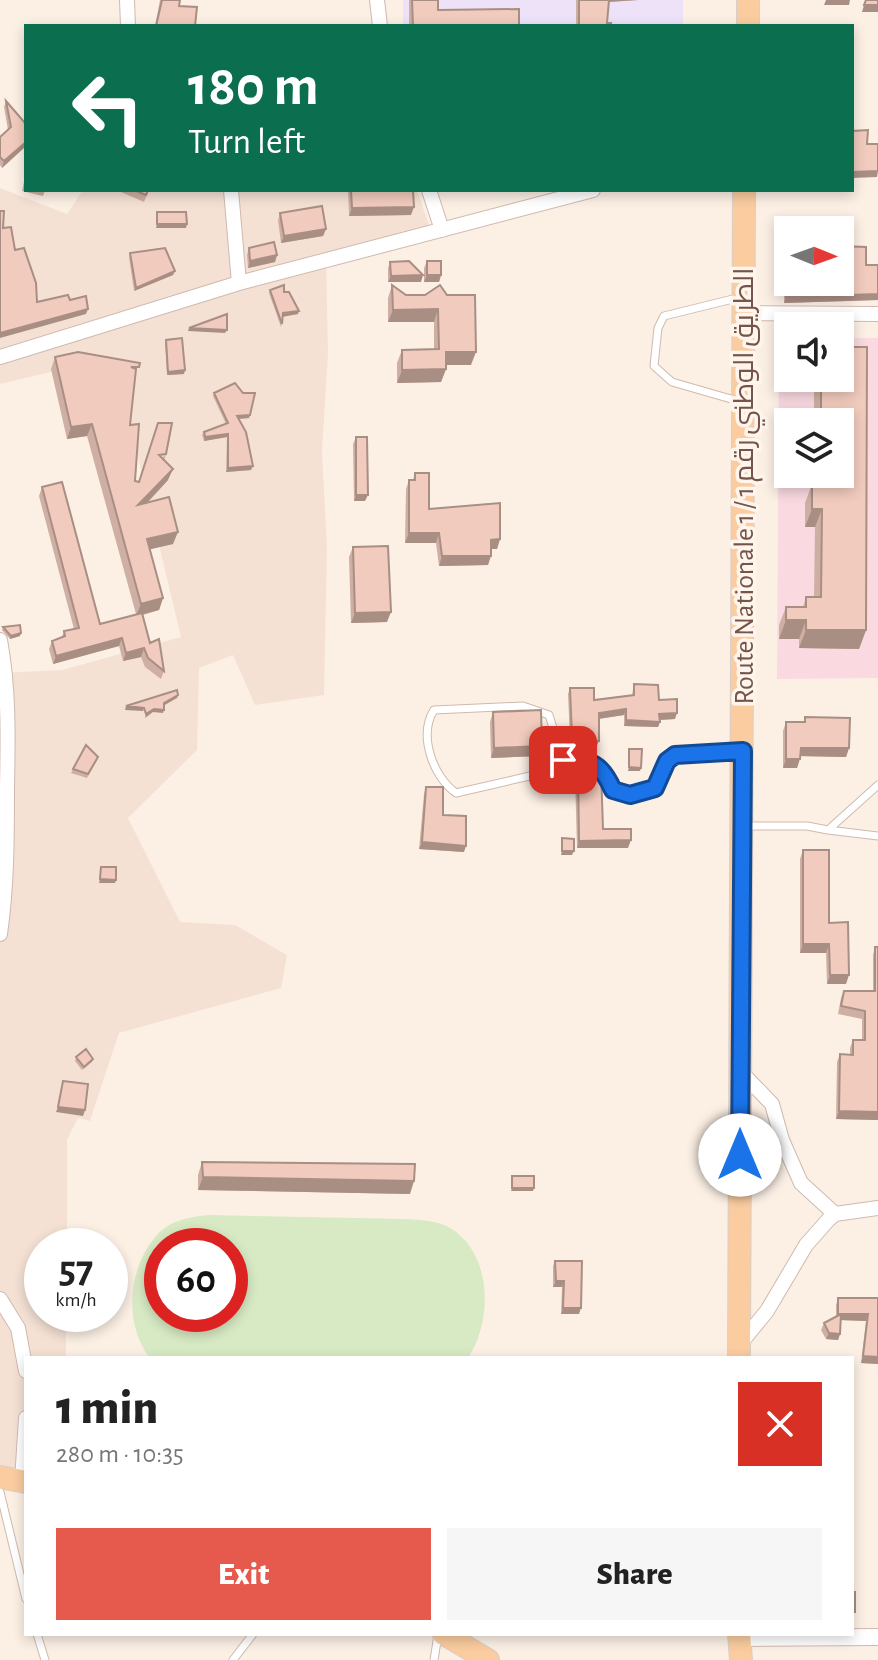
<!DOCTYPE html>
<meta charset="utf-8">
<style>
body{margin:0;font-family:"Alegreya Sans",Cairo,sans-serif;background:#f6f6f6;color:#222;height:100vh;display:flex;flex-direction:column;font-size:30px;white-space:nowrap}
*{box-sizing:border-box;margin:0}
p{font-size:26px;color:#767676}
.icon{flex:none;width:44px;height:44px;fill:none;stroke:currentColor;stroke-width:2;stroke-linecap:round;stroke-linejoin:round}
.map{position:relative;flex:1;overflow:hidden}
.panel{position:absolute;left:24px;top:1356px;width:830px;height:280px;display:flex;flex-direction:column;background:#fff;border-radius:0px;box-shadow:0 4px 12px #0003}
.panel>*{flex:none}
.top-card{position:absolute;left:24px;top:24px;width:830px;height:168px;border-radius:0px;box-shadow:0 4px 12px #0003;background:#0b6e4f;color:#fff;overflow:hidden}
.needle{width:52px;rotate:91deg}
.tools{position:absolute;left:774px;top:216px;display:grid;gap:16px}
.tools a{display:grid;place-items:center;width:80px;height:80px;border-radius:0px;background:#fff;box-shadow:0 4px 12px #0003;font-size:40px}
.speed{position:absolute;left:24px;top:1228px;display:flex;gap:16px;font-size:40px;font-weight:700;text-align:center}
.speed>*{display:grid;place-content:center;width:104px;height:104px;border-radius:50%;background:#fff;box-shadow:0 4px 12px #0003;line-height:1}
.speed small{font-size:20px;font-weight:400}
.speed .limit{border:12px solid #d22;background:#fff;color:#111}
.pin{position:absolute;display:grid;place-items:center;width:68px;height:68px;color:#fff;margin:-34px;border-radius:16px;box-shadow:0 4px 12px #0006}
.me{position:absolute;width:88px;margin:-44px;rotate:0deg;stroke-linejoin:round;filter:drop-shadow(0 0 6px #0008)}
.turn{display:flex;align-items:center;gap:28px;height:168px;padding:0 32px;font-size:36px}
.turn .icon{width:104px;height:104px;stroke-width:2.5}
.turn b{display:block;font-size:56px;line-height:68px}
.round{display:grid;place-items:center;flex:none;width:84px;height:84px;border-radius:0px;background:#f6f6f6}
.head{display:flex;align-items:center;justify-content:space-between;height:136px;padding:0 32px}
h1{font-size:48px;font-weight:800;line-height:60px}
.primary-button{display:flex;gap:16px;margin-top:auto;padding:16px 32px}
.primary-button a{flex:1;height:92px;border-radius:0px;background:#e55a4c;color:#fff;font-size:32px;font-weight:800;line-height:92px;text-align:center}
.primary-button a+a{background:#f6f6f6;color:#222}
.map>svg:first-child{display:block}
</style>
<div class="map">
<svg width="878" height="1660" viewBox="0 0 878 1660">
<rect width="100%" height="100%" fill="#fcf0e5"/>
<path fill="#f4e1d4" d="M0,188L67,214L83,190H417L431,231L326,256L328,353L322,451L327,549L324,695L255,705L233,655L199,668L197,750L128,818L180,922L235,925L287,955L281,988L119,1033L90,1121L78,1118L67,1140V1246H42V1314H66V1358H26V1477L0,1471V673L62,670L181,637L114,357L0,384Z"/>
<path fill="#ede2f8" d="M403,0H683V26H403Z"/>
<path fill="#fad9e1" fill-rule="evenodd" d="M779,338H788V378H840V338H878V678L777,679ZM788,422H840V474H788Z"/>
<path fill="#d8eac4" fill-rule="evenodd" d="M209,1215L404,1219C420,1220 438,1220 452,1229C492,1255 493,1321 468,1358H150C123,1324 128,1267 157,1235C170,1220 190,1217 209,1215ZM162,1246H230V1314H162Z"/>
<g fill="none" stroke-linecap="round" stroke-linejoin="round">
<defs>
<path id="service" d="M738,401L672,382L654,366L658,328L664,316L741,297
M523,706L549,715L563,760L534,775L456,793C433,777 418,735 434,710Z
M563,760C592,760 601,763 613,790L630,795L655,788L667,761L675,755L740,752
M744,826H807L828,830L878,785
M828,830L878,836
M0,1492L26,1599
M37,1634L45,1660
M233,1660L253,1634
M434,1660L438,1635"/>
<path id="minor" d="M127,0L128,26
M377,0L380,26
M231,190L239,283
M429,190L442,230
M743,313L878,314
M0,357L239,283L593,190
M0,640C9,689 8,737 7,787C7,836 7,885 0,934
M741,1072L772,1104L782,1140L801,1183L835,1214
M0,1299L18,1328L26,1371
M740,1344L767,1311L806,1245L829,1219L835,1214L878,1208
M22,1481L26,1418"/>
<path id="tertiary" d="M739,1638L878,1637"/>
<path id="primary" d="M748,26V0
M739,1358L744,190
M0,1477L26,1482
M444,1634L488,1660
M739,1634L741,1660"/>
</defs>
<use href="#service" stroke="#d0b9ae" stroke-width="9"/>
<use href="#minor" stroke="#d0b9ae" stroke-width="16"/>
<use href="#tertiary" stroke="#d0b9ae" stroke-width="18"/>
<use href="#primary" stroke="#d8cfcc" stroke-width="24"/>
<use href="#service" stroke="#fff" stroke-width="7"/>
<use href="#minor" stroke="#fff" stroke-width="14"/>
<use href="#tertiary" stroke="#fff" stroke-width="16"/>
<use href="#primary" stroke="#facc9f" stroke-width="22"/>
</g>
<path fill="#cfafa3" d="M160,0H180L179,6L195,26H155Z
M409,0H438V10L519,26H409Z
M576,0H638L609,2L607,23L611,26H576Z
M6,101L26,124V146L2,168L0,165V137L8,130L4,107Z
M26,173V190H45L43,196L22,191Z
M122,190H149L144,202L121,192Z
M348,190H413L411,215L349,216Z
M280,213L326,229L323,236L281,243L278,220Z
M840,246L866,247V265H878V300L784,303V284L787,277H788V282H840Z
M249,248L277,255L275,262L248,268L247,255Z
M130,253L173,275L134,291L129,257Z
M427,261L441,275L439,282H424V268Z
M390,262L421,282H388V268Z
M392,285L406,295H425L440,285L471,365H446V369L441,382L397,383V363L402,350H434V322H388V298Z
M270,290L284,292L298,314L283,316L281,327L269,293Z
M166,340L184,374L167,375L165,343Z
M55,357L135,378L130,425L135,481L139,482L166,454L164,460L168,480L148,502L173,544L150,549L163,598L159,610L143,615L150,643L164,671L161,679L145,667L141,657L123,661L119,646L53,664L49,649L52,641L62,637L64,631L74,629L39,496L42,487L100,624L136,614L87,436L67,439L51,369Z
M814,378H840L866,630L859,649L799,648V639H779V625L786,607H803L806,597H814L815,527H805V503L812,484H814V474H840V422H814Z
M214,393L249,418L239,419L251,470L226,472L227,437L204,441L202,435L204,432L226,424L213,396Z
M356,437L365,501H354L353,444Z
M415,473L429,509L500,539L497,549H491L488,565L439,566L436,543H405L406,489L409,480H413Z
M353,547L387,622L351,623L349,557Z
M3,627L20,636L10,639L2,630Z
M634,684L659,700L675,719L660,720L658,727L624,726V715L599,719V741L596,747L585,746V742H570L568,694L570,688L594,700L632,695Z
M493,712L539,756L491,758L490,722Z
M805,717L849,748L846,757L800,756L797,768H783V731L786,722H804Z
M97,760L87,778L71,773L73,769Z
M578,770L603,829L628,848H577L575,777Z
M426,787L443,815L464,852L419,849L424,794Z
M803,850L829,923L846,984H827L826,953H800V859Z
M875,947L878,1120L836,1119L837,1062L840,1054L850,1055V1048L853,1040H862V1019L838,1014L841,998L844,991H873V955Z
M76,1057L93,1059L92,1062L82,1070L75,1061Z
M202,1162L410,1194L198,1190V1175Z
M555,1261L579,1314H561L562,1287H553V1266Z
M838,1298H878V1364L861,1363L866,1321L841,1320L840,1334L838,1340L826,1339L821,1330L824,1323L836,1317V1305Z"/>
<path fill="#a98e84" d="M607,0H638L607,2Z
M826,0H850L849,5H824Z
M864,5H878V12H862Z
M26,142V146L2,168L4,161Z
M878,171L877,177L852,178V172Z
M414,207L411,215L349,216L352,208Z
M157,224H187L186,228H156Z
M326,229L323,236L281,243L284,236Z
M277,255L275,262L248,268L250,261Z
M175,271L173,275L134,291L136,288Z
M423,275L421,282H388L391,276Z
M427,275H441L439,282H424Z
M878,294V300L784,303L786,297Z
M88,309L86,314L0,338V333Z
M438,309L434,322H388L393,310Z
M299,311L298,314L282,317L283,313Z
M189,328L227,330L225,333L188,331Z
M446,352H476L471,365H441Z
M446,369L441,382L397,383L402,370Z
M185,370L184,374L167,375L168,372Z
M250,415L249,418L236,419L237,416Z
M92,424L87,436L67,439L71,427Z
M228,434L227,437L204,441L205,437Z
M253,466L251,470L226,472L228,468Z
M173,469L168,480L134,517L138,505Z
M356,495H368L365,501H354Z
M812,509H822L815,527H805Z
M178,532L173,544L143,551L147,539Z
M409,533H439L436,543H405Z
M500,539L497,549H488L491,540Z
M442,556H491L488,565L439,566Z
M163,598L159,610L136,616L141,604Z
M391,612L387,622L351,623L355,613Z
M786,620H806L799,639H779Z
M806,630H866L859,649L799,648Z
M21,633L20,636L10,639L11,636Z
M122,638L119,646L53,664L56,656Z
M144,648L141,657L123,661L126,653Z
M178,695L177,698L163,706L164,703Z
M126,706L144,708L143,711L125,710Z
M154,709L164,710L163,713L153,712L145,718L146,714Z
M626,709L624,715L597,719L599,713Z
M677,713L675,719L657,720L659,714Z
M626,720L660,722L658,727L624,726Z
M587,736L585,742H570L572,737Z
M587,740L599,741L596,747L585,746Z
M542,746L539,756L491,758L494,748Z
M801,748H849L846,757L797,756Z
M786,759H800L797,768H783Z
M629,767L641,768L640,771H628Z
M631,840L628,848H577L579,841Z
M422,842L466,846L464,852L419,849Z
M562,851H574L572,855H561Z
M100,879L116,880L115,883H99Z
M803,944H829L826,953H800Z
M830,975H849L846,984H827Z
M58,1107L85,1110L83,1116L56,1112Z
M839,1111L878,1112V1120L836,1119Z
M203,1177L414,1181L410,1194L198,1190Z
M512,1188H534L533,1191H511Z
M556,1281H564L562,1287H553Z
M563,1308H581L579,1314H561Z
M841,1314H868L866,1321L839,1320Z
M829,1333L840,1334L838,1340L826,1339Z
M863,1356L878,1357V1364L861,1363Z"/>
<path fill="#f1cbbd" stroke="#a98e84" stroke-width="2" d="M162,0H180L179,6L197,7L195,26H156Z
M412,0H438V10L519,9V26H413Z
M579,0H609L607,23H611V26H579Z
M866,0H878V5H864Z
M6,101L26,124V142L4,161L0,157V137L11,127Z
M868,130L867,144H878V171L852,172V131Z
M134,190H148L146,195Z
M351,190H413L414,207L352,208Z
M322,206L326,229L284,236L280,213Z
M0,211H4L3,228L11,227L15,250L24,248L36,283L37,302L68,295L70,300L86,296L88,309L0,333Z
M157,212H186L187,224H157Z
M274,242L277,255L250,261L249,248Z
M840,246L866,247V265H878V294L786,297L787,277H788V282H840Z
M165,248L175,271L136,288L130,253Z
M409,261L423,275L391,276L390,262Z
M427,261H441V275H427Z
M284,285V292H289L299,311L283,313L282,324L270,290Z
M392,285L406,295H425L440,285L447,295H475L476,352H446V369L402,370V350L439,349L438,309L393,310Z
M227,314V330L189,328Z
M182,338L185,370L168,372L166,340Z
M840,347H867L866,630H806V620H786V607H806V597H821L822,509H812V484H821V474H840V422H821V378H840Z
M78,352L140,363L139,367H131L136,369L130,425L139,424L135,481L139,482L158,423H172L166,454L159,455L173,469L138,505L169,497L178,532L147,539L163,598L141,604L92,424L71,427L55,357Z
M235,383L243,393H255L250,415L237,416L246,432L253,466L228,468V434L205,437L204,432L228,423L214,393Z
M356,437H367L368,495H356Z
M415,473H429V509L500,503V539L491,540V556H442L439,533H409V480H415Z
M62,482L100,624L142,613L150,643L159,639L164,671L148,658L144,648L126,653L122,638L56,656L52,641L65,636L64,631L79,628L42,487Z
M388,546L391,612L355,613L353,547Z
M20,625L21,633L11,636L3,627Z
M634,684L658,685L659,700L677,699V713L659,714L660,722L626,720V709L599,713V741L587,740V736L572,737L570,688H594V700L634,695Z
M177,690L178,695L164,703V710L154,709L146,714L144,708L126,706Z
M541,710L542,746L494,748L493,712Z
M805,717L850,718L849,748H801L800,759H786V722H805Z
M86,745L98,757L88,774L73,769Z
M629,749H642L641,768L629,767Z
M601,769L603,829H631V840L579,841L578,770Z
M426,787H443V815L466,816V846L422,842Z
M562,838L574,839V851H562Z
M803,850H829V923L848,922L849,975H830L829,944H803Z
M101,867H116V880L100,879Z
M875,947H878V1112L839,1111L840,1054L853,1055V1040H865V1011L841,1006L844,991H875Z
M86,1049L93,1059L84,1067L76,1057Z
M63,1081L88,1084L85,1110L58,1107Z
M202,1162L415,1164L414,1181L203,1177Z
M512,1176H534V1188H512Z
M555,1261H582L581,1308H563L564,1281H556Z
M838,1298H878V1357L863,1356L868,1314H841L840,1334L829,1333L824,1323L841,1314H838Z
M852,1592H855V1612H852Z"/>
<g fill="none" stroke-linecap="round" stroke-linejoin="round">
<defs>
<path id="route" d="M563,760C592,760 601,763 613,790L630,795L655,788L667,761L675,755L743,751L740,1155"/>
</defs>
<use href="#route" stroke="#114b97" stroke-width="20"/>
<use href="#route" stroke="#1a73e8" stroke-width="14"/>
</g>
<g text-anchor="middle" stroke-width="7" stroke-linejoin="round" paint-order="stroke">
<g font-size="28" fill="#75544a" stroke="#fff5ec">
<text transform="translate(743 486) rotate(-90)" y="10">Route Nationale 1 / الطريق الوطني رقم 1</text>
</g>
</g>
</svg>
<div class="tools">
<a><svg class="needle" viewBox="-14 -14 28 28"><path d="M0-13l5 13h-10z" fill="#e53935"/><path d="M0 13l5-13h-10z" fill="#767676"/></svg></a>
<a><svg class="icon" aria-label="sound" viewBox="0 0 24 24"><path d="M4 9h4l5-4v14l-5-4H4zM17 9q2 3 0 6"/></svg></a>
<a><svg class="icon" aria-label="layers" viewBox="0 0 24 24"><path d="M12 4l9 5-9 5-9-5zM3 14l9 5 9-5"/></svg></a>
</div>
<div class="speed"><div>57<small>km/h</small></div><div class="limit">60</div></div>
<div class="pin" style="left:563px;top:760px;background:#d93025"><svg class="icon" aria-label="arrive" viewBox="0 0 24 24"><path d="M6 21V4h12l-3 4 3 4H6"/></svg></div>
<svg class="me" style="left:740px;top:1155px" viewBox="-20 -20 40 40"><circle r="19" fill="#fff"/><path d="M0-13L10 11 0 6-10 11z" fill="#1a73e8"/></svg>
<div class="top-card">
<div class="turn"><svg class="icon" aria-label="left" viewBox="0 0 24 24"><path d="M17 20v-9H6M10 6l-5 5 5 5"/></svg><div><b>180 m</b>Turn left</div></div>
</div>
<section class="panel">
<div class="head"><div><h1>1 min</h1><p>280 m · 10:35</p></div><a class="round" style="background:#d93025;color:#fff"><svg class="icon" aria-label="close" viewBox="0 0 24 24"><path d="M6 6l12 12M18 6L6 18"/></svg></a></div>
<div class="primary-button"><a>Exit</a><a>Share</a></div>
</section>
</div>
